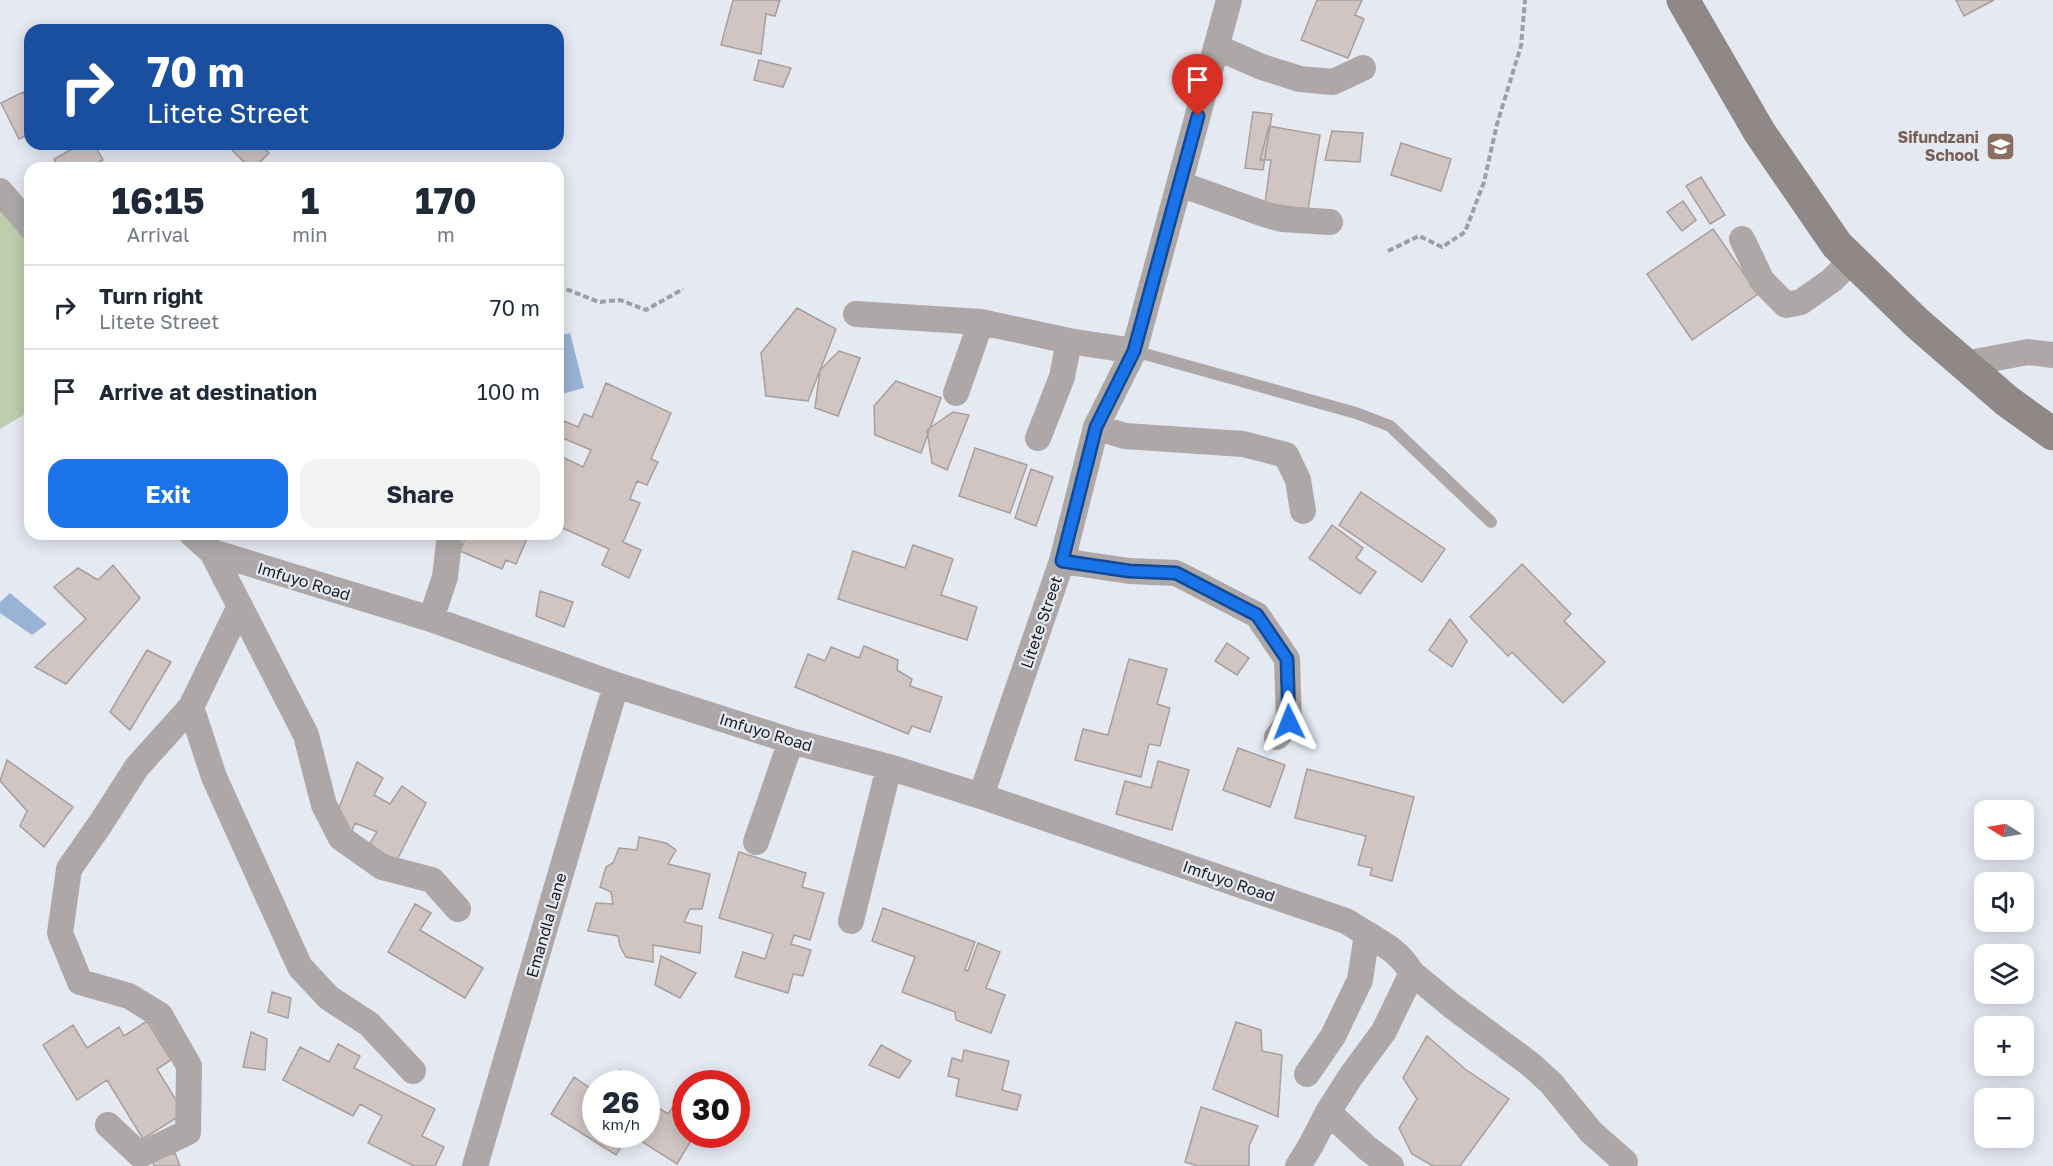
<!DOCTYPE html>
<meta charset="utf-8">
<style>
body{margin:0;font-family:"Golos Text",sans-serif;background:#f2f2f3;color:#1f2937;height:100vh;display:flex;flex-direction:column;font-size:22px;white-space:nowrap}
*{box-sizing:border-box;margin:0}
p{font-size:20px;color:#747a83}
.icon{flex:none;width:33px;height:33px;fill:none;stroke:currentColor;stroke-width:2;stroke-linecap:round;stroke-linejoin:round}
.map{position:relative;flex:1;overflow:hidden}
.details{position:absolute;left:24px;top:162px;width:540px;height:378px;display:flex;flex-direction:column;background:#fff;border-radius:18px;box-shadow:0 3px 15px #0003}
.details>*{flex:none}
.top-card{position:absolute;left:24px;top:24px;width:540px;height:126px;border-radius:18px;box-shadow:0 3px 15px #0003;background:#1a4fa0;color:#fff;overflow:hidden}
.needle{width:39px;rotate:281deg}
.buttons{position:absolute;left:1974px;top:800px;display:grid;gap:12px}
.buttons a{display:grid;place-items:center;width:60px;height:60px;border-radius:12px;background:#fff;box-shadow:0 3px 15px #0003;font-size:30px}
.speed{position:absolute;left:582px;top:1070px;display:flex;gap:12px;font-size:30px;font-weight:700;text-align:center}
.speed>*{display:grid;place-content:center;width:78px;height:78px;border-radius:50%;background:#fff;box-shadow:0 3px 15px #0003;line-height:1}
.speed small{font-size:15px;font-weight:400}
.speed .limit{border:9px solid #d22;background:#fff;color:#111}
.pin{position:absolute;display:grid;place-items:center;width:51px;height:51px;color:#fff;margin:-62px -26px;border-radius:50% 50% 50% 0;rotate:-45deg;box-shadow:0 0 6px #0007}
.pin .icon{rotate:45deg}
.me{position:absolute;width:66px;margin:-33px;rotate:358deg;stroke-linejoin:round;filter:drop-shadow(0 0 4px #0008)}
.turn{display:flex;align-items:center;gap:21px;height:126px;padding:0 24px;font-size:27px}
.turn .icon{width:78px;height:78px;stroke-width:2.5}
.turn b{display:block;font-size:42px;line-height:51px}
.eta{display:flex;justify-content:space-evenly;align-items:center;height:102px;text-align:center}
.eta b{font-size:36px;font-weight:700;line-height:42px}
.action{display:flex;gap:12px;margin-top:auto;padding:12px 24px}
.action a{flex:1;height:69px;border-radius:18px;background:#1a73e8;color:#fff;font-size:24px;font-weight:700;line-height:69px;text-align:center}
.action a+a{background:#f2f2f3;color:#1f2937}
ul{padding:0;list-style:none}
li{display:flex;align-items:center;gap:18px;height:84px;padding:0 24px;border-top:2px solid #e0e1e3}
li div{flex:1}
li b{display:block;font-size:22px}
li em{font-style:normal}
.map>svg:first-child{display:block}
</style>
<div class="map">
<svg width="2053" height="1166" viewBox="0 0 2053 1166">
<rect width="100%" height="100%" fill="#e5e9f2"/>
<path fill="#becdac" d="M0,197L30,238V411L0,429Z"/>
<path fill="#99b3d6" d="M570,333L584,388L558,395V336Z
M10,593L47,624L32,635L0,613V602Z"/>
<path fill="#d0c5c3" stroke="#a99e9b" stroke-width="1.5" d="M733,0H780L775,16L766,14L761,54L721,45Z
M1317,0H1362L1355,15L1364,19L1348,58L1301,40Z
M1956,0H1994L1964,16Z
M759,60L791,68L783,87L754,80Z
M23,92L30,107V134L19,139L1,103Z
M1253,112L1272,114L1263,170L1245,168Z
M1269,126L1320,135L1308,210L1265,203L1271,160H1260Z
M1332,131L1363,133L1360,162L1325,160Z
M1401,143L1451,159L1441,191L1391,175Z
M81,144H94L103,160L92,166L93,168H59L54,159Z
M226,144H260L269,153L254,168H250Z
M1701,177L1725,215L1710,224L1686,186Z
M1683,201L1696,220L1682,231L1667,212Z
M1713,229L1758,294L1692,340L1647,274Z
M797,308L836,329L808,401L766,396L761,353Z
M839,351L860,358L838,416L815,408L820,370Z
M896,381L941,398L921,453L875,435L874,406Z
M606,383L671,413L651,459L658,462L647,485L637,481L630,499L640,503L623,542L641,550L629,578L602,565L609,549L558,526V455L583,467L591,450L558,436V433L564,421L578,427L584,414L592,417Z
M953,412L969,415L947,470L932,463L927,430Z
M975,448L1027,465L1010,513L959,496Z
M1031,469L1053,477L1036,526L1015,518Z
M1361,492L1445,549L1422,582L1339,525Z
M1332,525L1363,548L1356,558L1376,572L1360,594L1309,558Z
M467,534H529L516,564L506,560L502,569L460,551Z
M913,545L953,559L941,595L977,607L967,640L838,599L853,551L905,568Z
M1522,564L1571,614L1564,621L1605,662L1563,703L1512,652L1508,656L1470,617Z
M113,565L140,598L66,684L35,667L86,619L54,587L78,568L98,580Z
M540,591L573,602L564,627L536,616Z
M1450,619L1467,641L1452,667L1429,650Z
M1227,643L1249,658L1237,675L1215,661Z
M864,646L898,660L897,670L912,679L910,686L942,697L930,732L912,726L908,734L795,687L808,654L825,661L831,647L859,658Z
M147,650L171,662L130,730L110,712Z
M1129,659L1167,669L1157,704L1170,708L1160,746L1149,744L1141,777L1075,760L1083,729L1108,735Z
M1238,748L1285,765L1270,807L1223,790Z
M7,760L73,807L44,847L20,826L27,811L0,781Z
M1158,761L1189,770L1172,830L1116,814L1125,781L1151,788Z
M357,762L383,778L374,795L390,804L402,786L426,803L397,860L368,846L377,832L355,823L350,836L333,823Z
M1307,769L1414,797L1392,881L1370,875L1372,868L1358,865L1366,836L1295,818Z
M639,837L666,843L676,850L668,864L710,874L702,909H690L684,922L702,926L700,953L653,945V962L626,957L620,946L618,936L588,931L596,903L613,904L611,892L600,887L606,867L613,863L619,848L637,850Z
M739,852L806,873L802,887L824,893L810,940L794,935L791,944L811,950L803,976L793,974L788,993L735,977L743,952L765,959L773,934L719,918Z
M415,904L431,913L420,930L483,968L465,998L388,952Z
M883,908L975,942L965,970L968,971L978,943L1000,952L986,988L1005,995L991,1033L956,1020L955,1012L902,992L915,957L872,941Z
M661,956L696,973L680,998L655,985Z
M272,992L291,998L288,1018L268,1012Z
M147,1021L171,1060L157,1069L184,1113L143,1139L107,1080L77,1100L43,1045L73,1025L87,1048L119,1027L124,1036Z
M1236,1022L1261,1030L1262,1051L1282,1055L1278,1117L1213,1089Z
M251,1032L267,1039L265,1070L243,1067Z
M1427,1036L1465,1069L1509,1099L1460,1166H1433L1412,1154L1399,1128L1417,1099L1403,1078Z
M338,1044L360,1056L354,1068L435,1109L422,1136L444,1147L435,1166H414L368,1143L382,1116L360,1104L353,1116L283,1080L300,1047L329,1062Z
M881,1045L911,1061L899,1078L869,1065Z
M964,1050L1009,1061L1002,1090L1021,1095L1017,1110L956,1096L959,1079L948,1076L952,1058L962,1061Z
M620,1070L641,1083H612Z
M574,1077L596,1092V1134H629L616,1155L551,1114Z
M646,1100L668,1114L676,1102L686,1108V1134H695L677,1164L630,1134H646Z
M1201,1107L1258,1126L1249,1146V1166H1198L1185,1162Z
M175,1153L180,1166H154L152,1160Z"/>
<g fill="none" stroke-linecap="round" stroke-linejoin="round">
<path stroke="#9c9fa6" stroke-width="4" stroke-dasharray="6 3" stroke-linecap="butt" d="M1388,251L1419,236L1442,247L1465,232L1484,182L1497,124L1521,46L1525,0
M558,286L599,302L620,300L646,310L683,289"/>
<path stroke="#ada8a7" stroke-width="12" d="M1134,351L1356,413L1390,426L1491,522"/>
<path stroke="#ada8a7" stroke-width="26" d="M1216,47L1262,67L1300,79L1333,82L1363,68
M1180,184L1264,214L1282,219L1330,222
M0,191L30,226
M1742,239L1762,281L1786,305L1801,302L1832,280L1852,260
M856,314L981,322L1069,341L1134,351
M1964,364L2028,352L2053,355
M956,393L981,322
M1096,427L1125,436L1243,444L1286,455L1298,480L1303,511
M1038,438L1062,377L1069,341
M192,534L212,552L431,619L616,685L791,741L889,767L981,796L1346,921L1367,934L1360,980L1333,1036L1307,1074
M212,552L306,735L324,805L341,838L382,867L432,880L458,909
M1062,561L1129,571L1176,573L1257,615L1287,659L1289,722L1277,737
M240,606L191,707L214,777L300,967L329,998L369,1024L413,1071
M431,619L445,577L450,534
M981,796L1062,561L1096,427L1134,351L1229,0
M756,842L791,741
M851,921L889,767
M1367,934C1387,946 1400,953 1412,973L1384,1031L1351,1076L1328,1112L1367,1148L1391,1166
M1412,973L1452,1006L1530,1064L1551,1083L1591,1132L1625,1162
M108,1125L140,1155L188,1132L189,1066L160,1015L129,996L80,982L60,933L69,869L101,823L137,767L191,707
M475,1166L616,685
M1298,1166L1311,1145L1328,1112"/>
<path stroke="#8f8887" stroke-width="33" d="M1683,0L1760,133L1837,245L1917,323L2007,401L2053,434"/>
</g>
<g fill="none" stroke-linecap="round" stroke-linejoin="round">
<defs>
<path id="route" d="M1198,116L1134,351L1096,427L1062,561L1129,571L1176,573L1257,615L1287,659L1289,722"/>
</defs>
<use href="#route" stroke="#114b97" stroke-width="15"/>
<use href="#route" stroke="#1a73e8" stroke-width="10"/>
</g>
<defs>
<symbol id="school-square" viewBox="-11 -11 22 22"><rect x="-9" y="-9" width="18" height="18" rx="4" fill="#8d6e63" stroke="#e5e9f2"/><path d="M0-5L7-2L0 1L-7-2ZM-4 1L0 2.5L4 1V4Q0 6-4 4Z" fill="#fff"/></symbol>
</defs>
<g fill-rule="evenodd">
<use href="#school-square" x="1984" y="130" width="33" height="33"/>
</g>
<g text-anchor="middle" stroke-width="4.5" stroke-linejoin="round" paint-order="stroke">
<g font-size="16" font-weight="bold" fill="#785e54" stroke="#e5e9f2" text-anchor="end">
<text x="1979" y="143">Sifundzani<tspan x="1979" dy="18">School</tspan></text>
</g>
<g font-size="16" fill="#1b1d20" stroke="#e5e9f2">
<text transform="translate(304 581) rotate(17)" y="6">Imfuyo Road</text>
<text transform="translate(1041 622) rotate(-71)" y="6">Litete Street</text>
<text transform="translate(766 732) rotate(17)" y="6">Imfuyo Road</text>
<text transform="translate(1229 881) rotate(19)" y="6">Imfuyo Road</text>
<text transform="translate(546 925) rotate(-74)" y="6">Emandla Lane</text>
</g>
</g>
</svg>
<div class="buttons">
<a><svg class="needle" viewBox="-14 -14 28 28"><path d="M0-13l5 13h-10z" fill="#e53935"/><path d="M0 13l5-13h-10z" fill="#747a83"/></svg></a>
<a><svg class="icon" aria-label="sound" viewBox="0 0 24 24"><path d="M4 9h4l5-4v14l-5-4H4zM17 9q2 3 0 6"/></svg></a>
<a><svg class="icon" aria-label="layers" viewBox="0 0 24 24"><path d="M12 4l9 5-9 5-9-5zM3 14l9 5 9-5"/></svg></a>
<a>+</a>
<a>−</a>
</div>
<div class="speed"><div>26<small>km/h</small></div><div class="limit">30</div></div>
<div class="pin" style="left:1198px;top:116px;background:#d93025"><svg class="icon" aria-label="arrive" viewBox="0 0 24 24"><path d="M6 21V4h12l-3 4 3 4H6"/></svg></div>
<svg class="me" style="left:1289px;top:722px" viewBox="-20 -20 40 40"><path d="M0-17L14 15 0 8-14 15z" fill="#1a73e8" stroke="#fff" stroke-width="4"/></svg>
<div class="top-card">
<div class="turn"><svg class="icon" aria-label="right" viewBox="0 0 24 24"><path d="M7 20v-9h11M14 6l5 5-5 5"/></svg><div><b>70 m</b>Litete Street</div></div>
</div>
<section class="details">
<div class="eta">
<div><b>16:15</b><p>Arrival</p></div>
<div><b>1</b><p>min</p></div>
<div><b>170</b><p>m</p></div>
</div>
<ul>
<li><svg class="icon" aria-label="right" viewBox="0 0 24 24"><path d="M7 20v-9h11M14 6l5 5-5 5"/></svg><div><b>Turn right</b><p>Litete Street</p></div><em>70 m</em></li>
<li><svg class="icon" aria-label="arrive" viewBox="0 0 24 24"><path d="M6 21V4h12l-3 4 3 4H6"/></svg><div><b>Arrive at destination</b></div><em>100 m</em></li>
</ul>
<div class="action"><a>Exit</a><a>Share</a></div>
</section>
</div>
